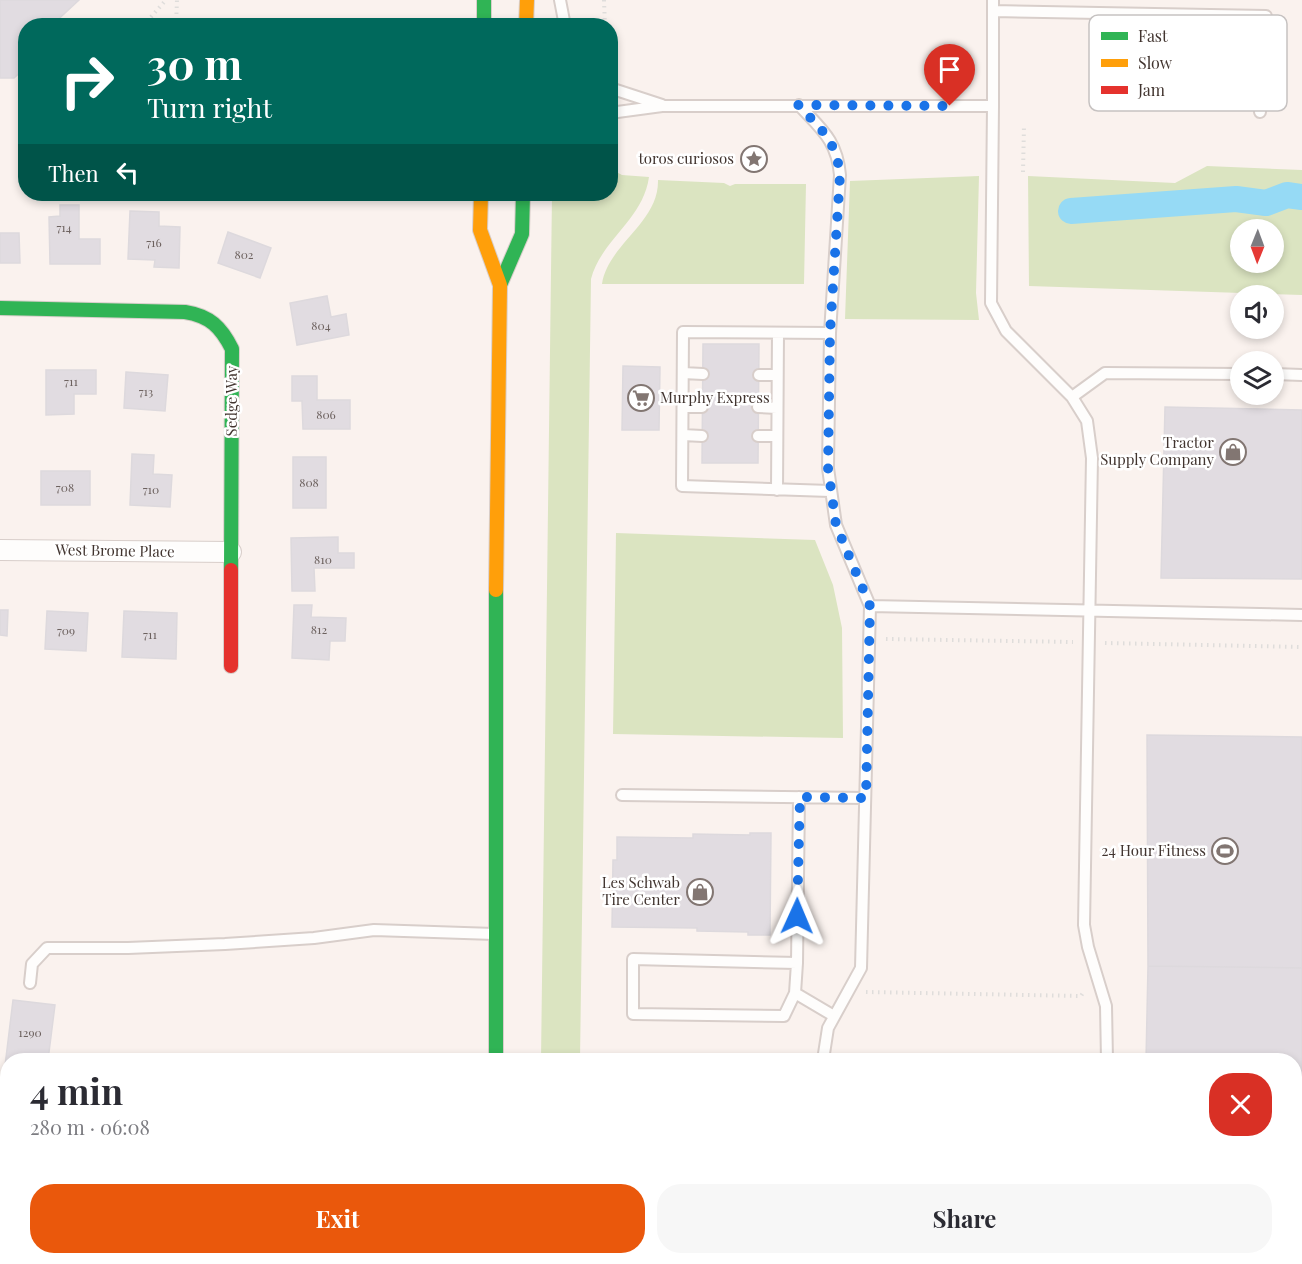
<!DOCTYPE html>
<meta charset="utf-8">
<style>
body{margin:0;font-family:"Playfair Display",serif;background:#f7f7f7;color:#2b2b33;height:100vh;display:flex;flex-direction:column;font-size:22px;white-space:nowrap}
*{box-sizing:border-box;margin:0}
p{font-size:20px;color:#7c7c81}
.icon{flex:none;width:33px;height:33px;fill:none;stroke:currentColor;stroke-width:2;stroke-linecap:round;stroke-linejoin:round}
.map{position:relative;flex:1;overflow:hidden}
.sheet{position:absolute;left:0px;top:1053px;width:1302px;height:212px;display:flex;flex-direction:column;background:#fff;border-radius:24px 24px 0 0;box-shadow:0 3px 9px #0003}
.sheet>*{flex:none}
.banner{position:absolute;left:18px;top:18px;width:600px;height:183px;border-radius:24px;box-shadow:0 3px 9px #0003;background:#00695c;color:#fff;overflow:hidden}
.needle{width:39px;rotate:181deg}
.tools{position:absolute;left:1230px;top:219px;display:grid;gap:12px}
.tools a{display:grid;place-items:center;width:54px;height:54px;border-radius:50%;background:#fff;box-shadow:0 3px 9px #0003;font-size:30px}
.pin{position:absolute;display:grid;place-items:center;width:51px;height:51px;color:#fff;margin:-62px -26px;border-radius:50% 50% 50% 0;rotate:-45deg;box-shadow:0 0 6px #0007}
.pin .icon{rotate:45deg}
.me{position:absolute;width:66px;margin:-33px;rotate:1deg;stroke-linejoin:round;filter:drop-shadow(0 0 4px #0008)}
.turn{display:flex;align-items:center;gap:21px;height:126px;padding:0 30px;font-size:27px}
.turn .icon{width:78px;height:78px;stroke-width:2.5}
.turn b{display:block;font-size:42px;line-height:51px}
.then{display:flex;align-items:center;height:57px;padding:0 30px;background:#0003;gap:12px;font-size:22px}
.round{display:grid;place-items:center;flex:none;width:63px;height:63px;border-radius:24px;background:#f7f7f7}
.head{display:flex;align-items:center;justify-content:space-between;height:102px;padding:0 30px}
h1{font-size:36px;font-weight:700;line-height:45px}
.primary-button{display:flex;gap:12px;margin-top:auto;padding:12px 30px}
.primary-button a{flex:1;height:69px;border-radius:24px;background:#ea580c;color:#fff;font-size:24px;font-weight:700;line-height:69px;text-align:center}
.primary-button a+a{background:#f7f7f7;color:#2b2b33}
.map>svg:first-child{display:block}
</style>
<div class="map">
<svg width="1302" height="1264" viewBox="0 0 1302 1264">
<rect width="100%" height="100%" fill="#faf2ee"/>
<path fill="#dbe4c1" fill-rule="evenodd" d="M1207,166L1302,170V295L1029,286L1028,176L1175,183ZM1240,230H1274V262H1240Z
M611,169L622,175L649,177C643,220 601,240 591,279L580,1060H541L552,194H610Z
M979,176L976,293L979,320L845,319L850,181Z
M658,180L724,183L730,186L735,184H806L804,284H602C608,244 659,223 658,180Z
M616,533L815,540L833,585L842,628L843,738L613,734Z"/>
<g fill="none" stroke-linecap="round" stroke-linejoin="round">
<path stroke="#96daf5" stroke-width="26" d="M1071,211L1236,199L1266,203L1287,195L1302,197"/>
</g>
<path fill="#e1dce1" stroke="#ddd9dd" stroke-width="1.5" d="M0,0H79L51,26H26V67L14,78H0Z
M60,205H79V239H100V264H50L49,217L60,216Z
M130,211L159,212V226L180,227L179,268L154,267L155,260L128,259Z
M228,232L271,248L260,278L218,263Z
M0,233H19L20,263H0Z
M327,296L331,317L346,314L349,335L297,345L290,303Z
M703,344H759L758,463H702Z
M623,366L660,367L659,430H622Z
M46,370H96V394H74V414L46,415Z
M126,372L168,375L165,411L124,408Z
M292,376H317V400H350V429H303L302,401H292Z
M1165,407L1302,410V579L1161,578Z
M132,454L154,455L153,474L172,475L170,507L130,505Z
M293,457H326V508H293Z
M41,471H90V505H41Z
M338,537V553H354V568H314L315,591H292L291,538Z
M294,605H312L311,617L346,618L345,641H330L329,660L292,658Z
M0,610H8L7,636L0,635Z
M47,611L88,613L86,651L45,649Z
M124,611L177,613L176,659L122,657Z
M1147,735L1302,737V968L1148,966Z
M750,833H771L770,935H748V932L697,931V928L612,927L613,860H617V837L693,838V834L750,835Z
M1148,966L1302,968V1245H1294V1060H1146Z
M13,1000L55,1005L48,1060H8V1108L0,1107Z
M8,1246V1257H45L51,1264H4L0,1259V1253Z"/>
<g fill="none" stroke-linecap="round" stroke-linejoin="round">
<defs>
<path id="lane" d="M560,0L565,26
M993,11L1266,16L1260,112
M610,88L662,105
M799,105C821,129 837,140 840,175L830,333L828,468L836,525L870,606
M993,106L991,303L1006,331L1072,397L1087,421L1092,458L1084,925L1088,947L1106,1006L1107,1060
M610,113L662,106H993V0
M683,373L703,374
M1274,374L1302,375
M759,375H777
M1072,397L1105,373L1240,374
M683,407H702
M758,407L777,408
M683,435L702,436
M758,436H777
M777,490L778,333
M830,491L682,486L683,332L830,333
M622,795L865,798
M797,963L799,797
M30,983L32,964L47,948H128L225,944L314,938L374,930L494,934
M795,993L784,1016L633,1014V959L797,963L795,993L834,1016
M823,1060L828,1028L861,968L870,606L1302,615
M761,1257L821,1258
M1082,1264V1257"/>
<path id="street" d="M0,550L231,552
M224,1257V1264"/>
<path id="fast" d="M484,0V26
M500,285L522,234L523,194
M0,308L185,312C210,316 221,327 232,349L231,570
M496,590V1060"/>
<path id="slow" d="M526,26L527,0
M481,194L480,230L500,285L496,590
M494,1257V1264"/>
<path id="jam" d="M231,666V570"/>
</defs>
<use href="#lane" stroke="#d8ceca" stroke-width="14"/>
<use href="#street" stroke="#d8ceca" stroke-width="22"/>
<use href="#fast" stroke="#d8ceca" stroke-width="16"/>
<use href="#slow" stroke="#d8ceca" stroke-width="16"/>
<use href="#jam" stroke="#d8ceca" stroke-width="16"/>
<path stroke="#dfdddb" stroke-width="4" stroke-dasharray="1.5 4.5" stroke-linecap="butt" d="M604,0L605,26
M143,26L166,0
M176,26L177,0
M24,76H26
M1023,172L1024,125
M886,639L1073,642
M1105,643L1302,647
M866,992L1081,996L1084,991"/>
<use href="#lane" stroke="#fefdfc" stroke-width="10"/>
<use href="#street" stroke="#fefdfc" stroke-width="20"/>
<use href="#fast" stroke="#30b455" stroke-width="14"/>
<use href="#slow" stroke="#ff9f0a" stroke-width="14"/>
<use href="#jam" stroke="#e5322d" stroke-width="14"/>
</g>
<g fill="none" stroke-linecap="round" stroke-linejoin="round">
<path stroke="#1a73e8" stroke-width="10" stroke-dasharray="0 18" d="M797,916L800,797L866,798L870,606L836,525L828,468L830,333L840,175C836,140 821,129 798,105L950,106"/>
</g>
<defs>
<symbol id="sight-ring" viewBox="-11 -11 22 22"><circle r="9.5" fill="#fff" stroke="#827672" stroke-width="1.5"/><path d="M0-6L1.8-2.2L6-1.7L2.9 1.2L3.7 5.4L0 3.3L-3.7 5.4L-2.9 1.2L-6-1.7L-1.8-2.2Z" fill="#827672"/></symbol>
<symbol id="supermarket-ring" viewBox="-11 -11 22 22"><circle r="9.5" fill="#fff" stroke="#827672" stroke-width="1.5"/><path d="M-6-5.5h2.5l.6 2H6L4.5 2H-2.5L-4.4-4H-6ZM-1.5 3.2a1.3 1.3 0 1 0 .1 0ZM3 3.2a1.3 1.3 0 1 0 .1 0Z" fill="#827672"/></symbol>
<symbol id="shop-ring" viewBox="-11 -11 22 22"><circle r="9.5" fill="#fff" stroke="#827672" stroke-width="1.5"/><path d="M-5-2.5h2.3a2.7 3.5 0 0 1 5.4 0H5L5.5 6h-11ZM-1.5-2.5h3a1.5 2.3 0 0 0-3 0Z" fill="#827672"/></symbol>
<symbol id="stadium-ring" viewBox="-11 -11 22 22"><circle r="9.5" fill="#fff" stroke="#827672" stroke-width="1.5"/><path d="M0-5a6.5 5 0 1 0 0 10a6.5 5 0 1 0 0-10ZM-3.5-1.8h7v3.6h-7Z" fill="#827672"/></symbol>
</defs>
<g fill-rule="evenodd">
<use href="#sight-ring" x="739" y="144" width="30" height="30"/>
<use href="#supermarket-ring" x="626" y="383" width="30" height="30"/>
<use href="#shop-ring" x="1218" y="437" width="30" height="30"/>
<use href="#stadium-ring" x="1210" y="836" width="30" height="30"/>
<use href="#shop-ring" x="685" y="877" width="30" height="30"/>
</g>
<g text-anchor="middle" stroke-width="5" stroke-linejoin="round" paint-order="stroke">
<g font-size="12" fill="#6c615e">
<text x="64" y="232">714</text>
<text x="154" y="247">716</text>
<text x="244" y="259">802</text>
<text x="321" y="330">804</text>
<text x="71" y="386">711</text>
<text x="146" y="396">713</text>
<text x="326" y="419">806</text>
<text x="309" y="487">808</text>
<text x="65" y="492">708</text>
<text x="151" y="494">710</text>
<text x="323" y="564">810</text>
<text x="319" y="634">812</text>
<text x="66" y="635">709</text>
<text x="150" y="639">711</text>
<text x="30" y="1037">1290</text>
</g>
<g font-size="15" fill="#41342f" stroke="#fff" text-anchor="end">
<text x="734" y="164">toros curiosos</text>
<text x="660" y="403" text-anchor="start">Murphy Express</text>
<text x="1214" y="448">Tractor<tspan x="1214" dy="17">Supply Company</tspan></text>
<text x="1206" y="856">24 Hour Fitness</text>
<text x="680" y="888">Les Schwab<tspan x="680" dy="17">Tire Center</tspan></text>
</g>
<g font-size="15" fill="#41342f" stroke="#fff">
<text transform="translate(232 401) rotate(-90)" y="5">Sedge Way</text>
<text transform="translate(115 551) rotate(1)" y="5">West Brome Place</text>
</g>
</g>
<rect x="1089" y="15" width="198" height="96" rx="9" fill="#fff" stroke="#c6c2c1" stroke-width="1.5"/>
<rect x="1101" y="32" width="27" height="8" fill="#30b455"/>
<rect x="1101" y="59" width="27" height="8" fill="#ff9f0a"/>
<rect x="1101" y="86" width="27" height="8" fill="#e5322d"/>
<g font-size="16" fill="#41342f">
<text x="1138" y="42">Fast</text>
<text x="1138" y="69">Slow</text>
<text x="1138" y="96">Jam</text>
</g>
</svg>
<div class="tools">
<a><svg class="needle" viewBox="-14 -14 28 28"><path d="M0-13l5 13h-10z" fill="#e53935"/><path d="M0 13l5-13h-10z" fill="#7c7c81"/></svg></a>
<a><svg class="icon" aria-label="sound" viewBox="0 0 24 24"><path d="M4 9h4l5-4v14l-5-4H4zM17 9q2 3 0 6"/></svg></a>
<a><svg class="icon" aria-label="layers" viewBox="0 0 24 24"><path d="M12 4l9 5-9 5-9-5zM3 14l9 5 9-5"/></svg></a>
</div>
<div class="pin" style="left:950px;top:106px;background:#d93025"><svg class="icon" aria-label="arrive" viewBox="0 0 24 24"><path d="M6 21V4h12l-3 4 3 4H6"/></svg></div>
<svg class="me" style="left:797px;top:916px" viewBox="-20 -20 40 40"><path d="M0-17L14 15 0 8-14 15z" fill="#1a73e8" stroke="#fff" stroke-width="4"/></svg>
<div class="banner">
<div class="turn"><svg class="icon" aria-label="right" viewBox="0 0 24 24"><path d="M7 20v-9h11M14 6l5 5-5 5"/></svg><div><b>30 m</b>Turn right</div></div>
<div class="then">Then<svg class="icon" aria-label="left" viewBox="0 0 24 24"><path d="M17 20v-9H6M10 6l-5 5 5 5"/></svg></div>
</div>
<section class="sheet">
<div class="head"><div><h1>4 min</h1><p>280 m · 06:08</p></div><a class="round" style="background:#d93025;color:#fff"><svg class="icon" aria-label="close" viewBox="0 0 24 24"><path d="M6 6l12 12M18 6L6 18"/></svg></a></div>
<div class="primary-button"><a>Exit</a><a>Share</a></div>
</section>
</div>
